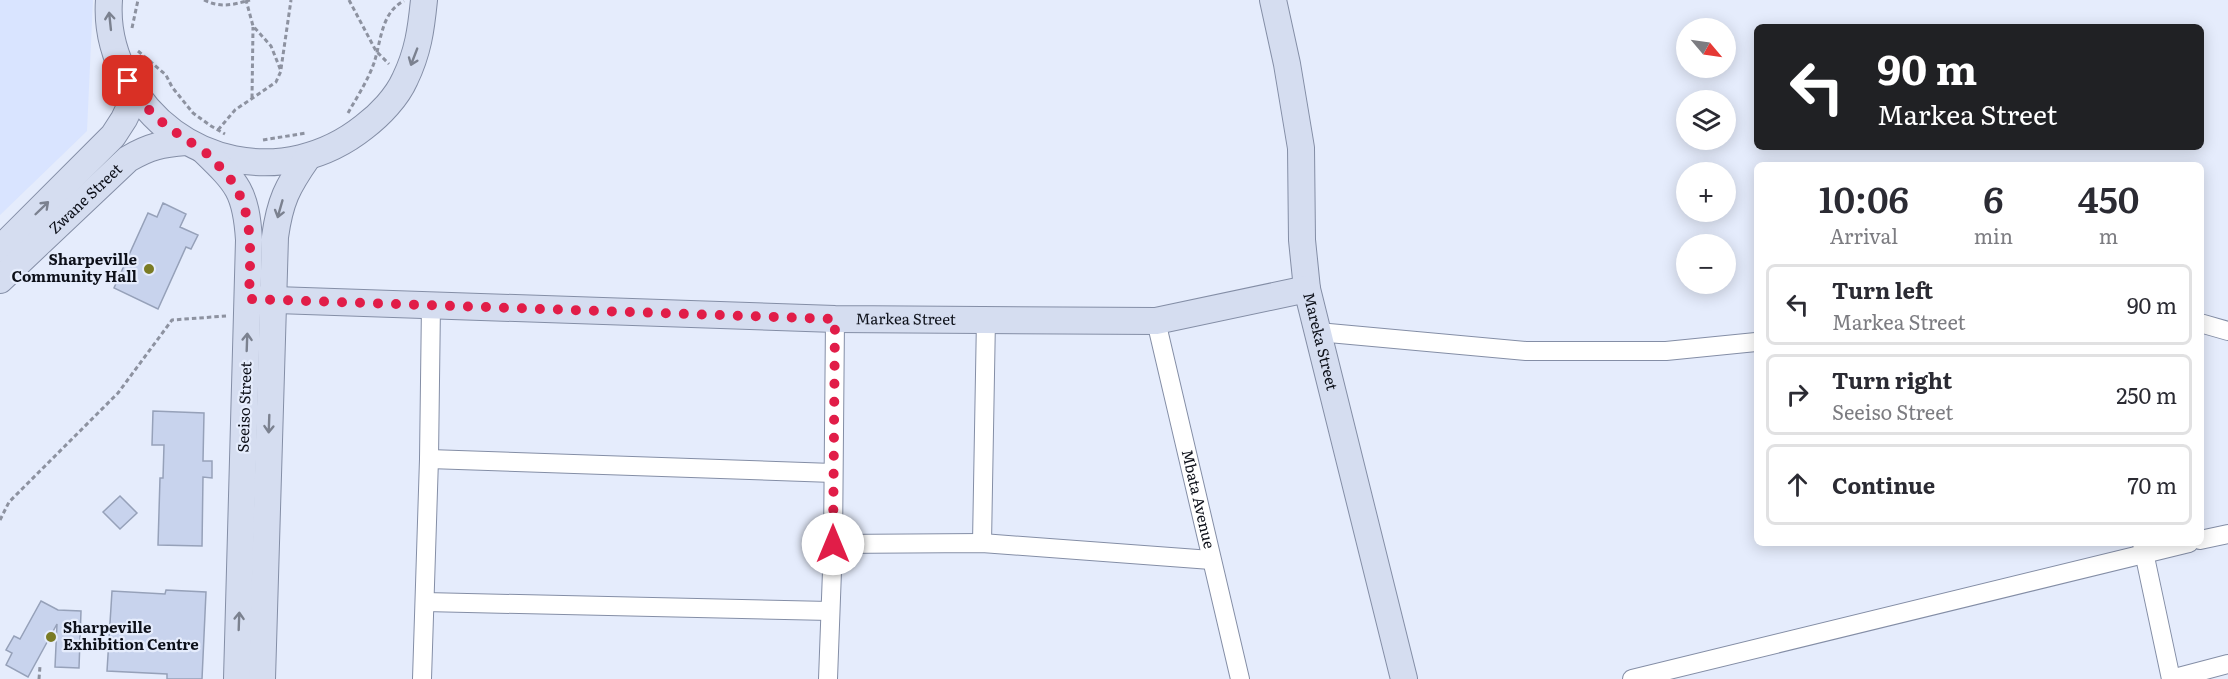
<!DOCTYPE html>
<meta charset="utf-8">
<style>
body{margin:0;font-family:Literata,serif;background:#f2f2f3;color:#2b2b33;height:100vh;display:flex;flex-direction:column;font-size:22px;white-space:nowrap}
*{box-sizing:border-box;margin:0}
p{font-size:20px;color:#7c7c81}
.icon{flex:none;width:33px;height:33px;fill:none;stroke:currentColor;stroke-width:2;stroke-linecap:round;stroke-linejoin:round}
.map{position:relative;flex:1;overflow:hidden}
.side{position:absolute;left:1754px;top:162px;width:450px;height:384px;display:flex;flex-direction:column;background:#fff;border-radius:9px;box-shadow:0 3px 15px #0003}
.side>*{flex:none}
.top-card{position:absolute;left:1754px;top:24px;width:450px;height:126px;border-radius:9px;box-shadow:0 3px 15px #0003;background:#202124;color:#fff;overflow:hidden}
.needle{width:39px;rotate:119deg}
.fabs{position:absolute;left:1676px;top:18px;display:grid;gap:12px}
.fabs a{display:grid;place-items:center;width:60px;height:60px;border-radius:50%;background:#fff;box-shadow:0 3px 15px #0003;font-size:30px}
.pin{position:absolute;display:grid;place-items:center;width:51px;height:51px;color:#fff;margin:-26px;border-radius:12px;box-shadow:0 3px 9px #0006}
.me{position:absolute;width:66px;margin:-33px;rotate:0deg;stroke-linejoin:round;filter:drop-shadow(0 0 4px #0008)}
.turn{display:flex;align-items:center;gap:21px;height:126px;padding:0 24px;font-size:27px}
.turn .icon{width:78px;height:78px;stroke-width:2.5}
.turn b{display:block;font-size:42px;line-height:51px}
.eta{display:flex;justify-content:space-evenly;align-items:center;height:102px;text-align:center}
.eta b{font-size:36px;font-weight:600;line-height:42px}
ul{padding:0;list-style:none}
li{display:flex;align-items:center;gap:18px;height:81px;margin:0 12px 9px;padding:0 12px;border:3px solid #e1e1e2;border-radius:9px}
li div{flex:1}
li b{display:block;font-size:22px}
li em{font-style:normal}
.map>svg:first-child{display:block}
</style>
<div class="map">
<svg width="2228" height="679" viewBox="0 0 2228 679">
<rect width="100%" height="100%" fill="#e5ecfc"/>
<path fill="#d9e4ff" d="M0,0H93L87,131L0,215Z"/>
<path fill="#c8d3ed" stroke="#96a1b9" stroke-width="1.5" d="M163,203L186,214L180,227L198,235L191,249L186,247L158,309L114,288L148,213L157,217Z
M153,411L204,413L203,461H212V478L203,477L202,546L158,545L160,478H163L164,445H152Z
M120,496L137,513L120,529L103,512Z
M166,590L206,592L202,679H167V674L107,671L112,591L165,594Z
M41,601L58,610L81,611L79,668L55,667L57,624L28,677L6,665L12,653L6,650L14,636L20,639Z"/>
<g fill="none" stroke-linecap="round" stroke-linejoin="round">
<defs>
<g id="street">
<path id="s1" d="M1156,321L1240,679"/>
<path d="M2200,323L2228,331"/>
<path d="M1318,332L1526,351H1666L1756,342"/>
<path d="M429,459L833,473"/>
<path d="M2200,540L2228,534"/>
<path d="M982,543L986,318"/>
<path d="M2142,543L2171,679"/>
<path d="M833,544L982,543L1211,560"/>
<path d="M425,602L830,611"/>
<path d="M422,679L429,459L431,304"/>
<path d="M828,679L833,544L835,319"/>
<path d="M1632,679L2189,543"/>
<path d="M2171,679L2228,664"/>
</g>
<g id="secondary">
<path d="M109,0C107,27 114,55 127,79C175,167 286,189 364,127C380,115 397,97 405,79C418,52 421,30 424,0"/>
<path id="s2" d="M1273,0L1287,64L1301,148L1302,240L1307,289L1404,679"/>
<path d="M203,150C237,183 246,191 249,240L237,679"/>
<path d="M0,249L113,136L124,119L136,94"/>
<path id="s3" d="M0,280L128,159C150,146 162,144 186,142"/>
<path id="s4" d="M249,299L835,319L1156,321L1307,289"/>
<path d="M262,679L275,237C280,201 287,187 308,157"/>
</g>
</defs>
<use href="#street" stroke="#848ea6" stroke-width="20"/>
<use href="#secondary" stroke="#848ea6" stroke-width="28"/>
<path stroke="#8d92a0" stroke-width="3" stroke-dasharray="4.5 3" stroke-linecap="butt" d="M204,0C220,8 233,5 250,0
M349,0L376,51L389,64
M132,28L138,0
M138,51L166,75L172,87L193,113L211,126L225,134
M281,69L291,0
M252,98L253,27
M348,113C357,97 368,80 374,63C381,42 381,12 404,1
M218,130L235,110L276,82L281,71L271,46L253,26L246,0
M263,140L306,133
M0,520L9,502L118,393L172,320L226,316
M39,679L40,666"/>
<use href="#street" stroke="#fff" stroke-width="18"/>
<use href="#secondary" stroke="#d5ddf0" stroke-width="26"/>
</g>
<defs><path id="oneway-shaft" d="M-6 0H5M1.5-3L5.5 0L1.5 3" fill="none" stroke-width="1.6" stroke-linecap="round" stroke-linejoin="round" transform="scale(1.5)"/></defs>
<g stroke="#7b818f">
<use href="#oneway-shaft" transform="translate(110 21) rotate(-96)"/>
<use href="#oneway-shaft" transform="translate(414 57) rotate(111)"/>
<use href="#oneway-shaft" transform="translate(42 208) rotate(-44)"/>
<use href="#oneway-shaft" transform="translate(280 209) rotate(106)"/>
<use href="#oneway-shaft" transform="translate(247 342) rotate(-88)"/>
<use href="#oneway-shaft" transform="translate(269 424) rotate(92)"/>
<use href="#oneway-shaft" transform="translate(239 621) rotate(-88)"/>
</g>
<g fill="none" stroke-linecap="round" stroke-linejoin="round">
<path stroke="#e11d48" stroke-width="10" stroke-dasharray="0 18" d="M128,81C147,115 170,129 201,149C207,153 213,160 218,165C257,202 250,250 249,299L835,319L833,544"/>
</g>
<g fill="#7a7b24" stroke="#e5ecfc" stroke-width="2">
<circle cx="149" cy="269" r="6"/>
<circle cx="51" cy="637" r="6"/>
</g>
<g text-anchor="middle" stroke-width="4.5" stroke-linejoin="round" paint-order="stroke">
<g font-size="15" fill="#0d1019" stroke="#e5ecfc">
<text dy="5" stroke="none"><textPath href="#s3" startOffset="118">Zwane Street</textPath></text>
<text dy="5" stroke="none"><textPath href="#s4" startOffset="657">Markea Street</textPath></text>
<text dy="5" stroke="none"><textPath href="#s2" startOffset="346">Mareka Street</textPath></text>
<text transform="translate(245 407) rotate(-88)" y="5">Seeiso Street</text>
<text dy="5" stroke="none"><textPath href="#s1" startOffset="183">Mbata Avenue</textPath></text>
</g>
<g font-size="15" font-weight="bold" fill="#0d1019" stroke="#e5ecfc" text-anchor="end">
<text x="137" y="265">Sharpeville<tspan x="137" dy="17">Community Hall</tspan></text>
<text x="63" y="633" text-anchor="start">Sharpeville<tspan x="63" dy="17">Exhibition Centre</tspan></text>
</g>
</g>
</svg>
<div class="fabs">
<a><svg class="needle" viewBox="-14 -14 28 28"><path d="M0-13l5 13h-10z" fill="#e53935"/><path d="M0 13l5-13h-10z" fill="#7c7c81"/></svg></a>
<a><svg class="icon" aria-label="layers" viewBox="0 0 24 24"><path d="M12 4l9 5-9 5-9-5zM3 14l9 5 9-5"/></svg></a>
<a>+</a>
<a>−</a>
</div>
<div class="pin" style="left:128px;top:81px;background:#d93025"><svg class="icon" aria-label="arrive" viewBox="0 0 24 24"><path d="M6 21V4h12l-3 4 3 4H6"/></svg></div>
<svg class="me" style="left:833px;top:544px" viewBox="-20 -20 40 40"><circle r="19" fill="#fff"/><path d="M0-13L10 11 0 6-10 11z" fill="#e11d48"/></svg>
<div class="top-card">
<div class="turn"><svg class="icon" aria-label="left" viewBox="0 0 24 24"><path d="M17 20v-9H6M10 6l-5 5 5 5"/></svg><div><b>90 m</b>Markea Street</div></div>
</div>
<section class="side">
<div class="eta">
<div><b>10:06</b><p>Arrival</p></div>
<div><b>6</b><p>min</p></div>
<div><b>450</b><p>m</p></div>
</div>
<ul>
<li><svg class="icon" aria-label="left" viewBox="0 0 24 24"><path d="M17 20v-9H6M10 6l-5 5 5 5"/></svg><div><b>Turn left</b><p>Markea Street</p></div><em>90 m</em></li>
<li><svg class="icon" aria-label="right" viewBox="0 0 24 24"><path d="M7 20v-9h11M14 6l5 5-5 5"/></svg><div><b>Turn right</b><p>Seeiso Street</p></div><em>250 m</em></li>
<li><svg class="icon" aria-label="ahead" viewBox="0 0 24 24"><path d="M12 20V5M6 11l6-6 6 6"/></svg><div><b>Continue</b></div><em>70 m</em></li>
</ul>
</section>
</div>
